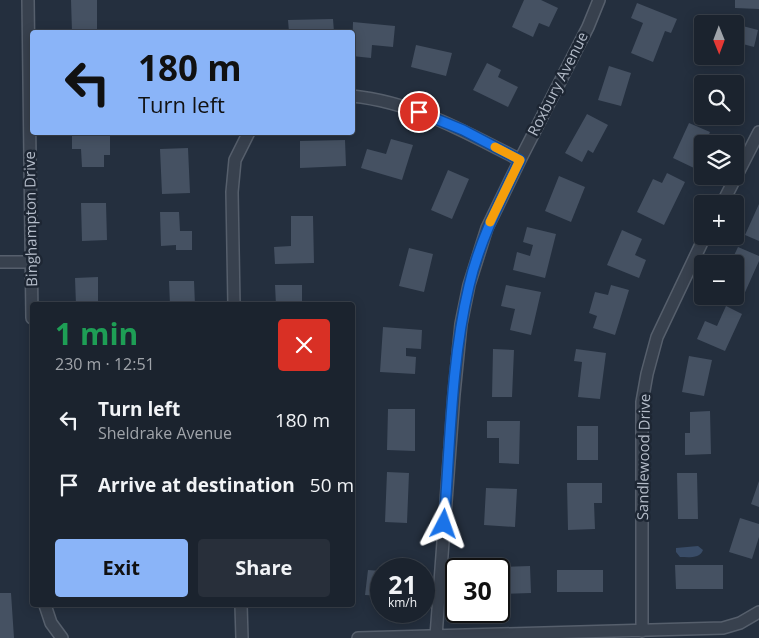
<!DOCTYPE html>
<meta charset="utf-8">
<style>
body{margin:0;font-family:"Open Sans",sans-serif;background:#282f3a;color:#f1f3f6;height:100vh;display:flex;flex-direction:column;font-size:19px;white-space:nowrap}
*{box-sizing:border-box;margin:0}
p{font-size:16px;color:#a0a4aa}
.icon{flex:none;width:28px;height:28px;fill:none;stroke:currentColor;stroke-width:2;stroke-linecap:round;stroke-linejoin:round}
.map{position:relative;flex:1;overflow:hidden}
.drawer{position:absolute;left:30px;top:302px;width:325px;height:305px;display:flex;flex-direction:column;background:#1b232e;border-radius:5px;box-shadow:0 2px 12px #0003,0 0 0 1px #39404a}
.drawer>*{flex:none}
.top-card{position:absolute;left:30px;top:30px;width:325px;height:105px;border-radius:5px;box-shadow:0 2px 12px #0003,0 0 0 1px #39404a;background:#8ab4f8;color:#111;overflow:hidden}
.needle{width:32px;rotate:179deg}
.fabs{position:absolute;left:694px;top:15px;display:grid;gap:10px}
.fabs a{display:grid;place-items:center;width:50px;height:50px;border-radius:5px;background:#1b232e;box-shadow:0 2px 12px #0003,0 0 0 1px #39404a;font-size:25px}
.speed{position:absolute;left:370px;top:558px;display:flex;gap:10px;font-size:25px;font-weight:700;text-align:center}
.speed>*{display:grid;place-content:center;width:65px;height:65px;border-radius:50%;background:#1b232e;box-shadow:0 2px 12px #0003,0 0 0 1px #39404a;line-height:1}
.speed small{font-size:12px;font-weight:400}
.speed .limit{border:2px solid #111;border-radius:8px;background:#fff;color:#111}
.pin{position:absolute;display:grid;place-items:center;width:42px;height:42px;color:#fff;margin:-21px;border:2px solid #fff;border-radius:50%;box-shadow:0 1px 5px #0007}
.me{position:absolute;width:55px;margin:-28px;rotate:4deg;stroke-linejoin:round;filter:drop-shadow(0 0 4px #0008)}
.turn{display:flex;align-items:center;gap:18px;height:105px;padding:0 25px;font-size:22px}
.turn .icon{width:65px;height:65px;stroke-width:2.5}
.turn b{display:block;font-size:35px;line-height:42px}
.round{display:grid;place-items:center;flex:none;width:52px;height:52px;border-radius:5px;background:#282f3a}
.headline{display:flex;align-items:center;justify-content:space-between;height:85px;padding:0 25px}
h1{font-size:30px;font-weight:700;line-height:38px;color:#1e9e55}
.cta{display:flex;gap:10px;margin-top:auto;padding:10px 25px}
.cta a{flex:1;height:58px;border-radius:5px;background:#8ab4f8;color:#111;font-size:20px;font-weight:700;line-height:58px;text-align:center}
.cta a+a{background:#282f3a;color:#f1f3f6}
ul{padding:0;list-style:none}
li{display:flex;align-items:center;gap:15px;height:65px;padding:0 25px}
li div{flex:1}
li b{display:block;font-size:19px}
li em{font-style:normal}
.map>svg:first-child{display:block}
</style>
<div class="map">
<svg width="759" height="638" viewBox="0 0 759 638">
<rect width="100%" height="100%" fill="#242f3e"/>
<path fill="#394c67" d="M698,546L703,550C700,559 688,557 680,557L676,552V548Z"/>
<path fill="#455162" d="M71,0H97V32H72Z
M524,0H541L558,8L549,27L539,23L533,37L512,27Z
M735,0H759V9L735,8Z
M637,3L677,19L671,33L665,31L653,62L631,53L643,23L631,18Z
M333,19L334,32H289L288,20Z
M353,22L395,26L393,47L372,45L371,58L352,56Z
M735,24L758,30L754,47L739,43L736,55Z
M416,45L452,53L446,76L411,67Z
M715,56H735L734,63L714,58Z
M487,63L501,70L498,77L518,87L508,107L473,90Z
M609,66L631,73L621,106L598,100Z
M711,74L734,84H707Z
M587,114L608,125L593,153L588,150L582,162L565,153Z
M689,123L710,132L705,144H702V150L694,168L673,158Z
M72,132H110V155H104V167H82L81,149H72Z
M391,139L413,145L402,180L361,168L367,149L386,154Z
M345,140L346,166L300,168V141Z
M188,148L190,193L162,194L160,149Z
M448,170L469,179L452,219L431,210Z
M667,173L685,182L664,225L637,212L653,179L662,183Z
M559,176L585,187L571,222L545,211Z
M81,203H106L107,240L82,241Z
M759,204V241L745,235Z
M160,212H179L180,231H192V250H176V245L161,246Z
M291,216H313L314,263L275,264L274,247L291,246Z
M527,227L556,234L545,278L513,270L517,252L530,256L533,245L523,242Z
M622,230L642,239L635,255L646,260L639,278L607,265Z
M738,247L759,256V261L742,299L735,296V264H730Z
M409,248L433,254L424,292L399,286Z
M98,277V305H76L75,278Z
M169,281H194L195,305H170Z
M275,285H302V305H276Z
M506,285L541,292L531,335L510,330L515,309L501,306Z
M611,285L629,290L615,335L593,328L597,316L589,313L595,292L608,295Z
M726,306L742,314L725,351L697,339L705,321L717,326Z
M383,327L422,330L421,349L406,348V356L416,357L415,374L380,372Z
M493,349L514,350L512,397H492Z
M576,349L606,353L600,399L578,397L582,362L574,361Z
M689,356L712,360L704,396L682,392Z
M388,409H415V451L387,450Z
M710,411L711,454L685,455V433H690V412Z
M487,421H520L519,464L499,463V438H487Z
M577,426H598V460H577Z
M387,472L409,473L407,523L385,522Z
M677,473H697L698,519H678Z
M759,481V507L751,504Z
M567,483H602V503H594L595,529L568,530Z
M486,488L517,489L515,527L484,525Z
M740,518L759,524V537L752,559L729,552Z
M675,565H723V589H676Z
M530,566L531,593L499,594V567Z
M368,570L381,571V596L365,595Z
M557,570H603V592H557Z
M0,593H11L14,638H0Z"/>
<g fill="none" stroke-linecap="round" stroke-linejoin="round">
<defs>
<path id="street" d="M28,0L32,318
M352,96C413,102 466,132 520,160
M722,204L759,132
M0,262H32
M234,305L232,192L235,160L249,132
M45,605L51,623L62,638
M241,605L242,638
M642,631V402L647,374L657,337L705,236
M436,636L454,394L461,324L469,285L487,228L520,160L588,27L599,0
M358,638L723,628L740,623L759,612"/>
</defs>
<use href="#street" stroke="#565f6c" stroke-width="14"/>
<use href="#street" stroke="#38414e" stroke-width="11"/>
</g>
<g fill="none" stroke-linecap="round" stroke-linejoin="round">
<defs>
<path id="route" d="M419,112L463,130L520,160C500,201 479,242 469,286C451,361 450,447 444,524"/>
</defs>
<use href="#route" stroke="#114b97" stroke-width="12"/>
<use href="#route" stroke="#1a73e8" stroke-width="9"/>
<path stroke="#f59e0b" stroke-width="9" d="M490,222L520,160L495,147"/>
</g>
<g text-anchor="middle" stroke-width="5" stroke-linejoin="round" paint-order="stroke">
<g font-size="15" fill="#b4bcc9" stroke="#1d2633">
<text transform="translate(558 84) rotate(-63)" y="5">Roxbury Avenue</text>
<text transform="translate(31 219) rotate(-91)" y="5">Binghampton Drive</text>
<text transform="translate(644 457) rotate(-89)" y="5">Sandlewood Drive</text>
</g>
</g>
</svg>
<div class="fabs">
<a><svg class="needle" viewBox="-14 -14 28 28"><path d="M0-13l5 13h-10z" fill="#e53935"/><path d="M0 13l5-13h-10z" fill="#a0a4aa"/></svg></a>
<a><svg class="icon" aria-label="search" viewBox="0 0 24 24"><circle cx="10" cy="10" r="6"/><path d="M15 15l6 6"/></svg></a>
<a><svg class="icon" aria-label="layers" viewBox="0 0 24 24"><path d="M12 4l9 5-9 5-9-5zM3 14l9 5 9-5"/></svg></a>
<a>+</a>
<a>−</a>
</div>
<div class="speed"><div>21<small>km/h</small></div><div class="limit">30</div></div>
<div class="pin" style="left:419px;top:112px;background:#d93025"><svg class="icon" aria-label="arrive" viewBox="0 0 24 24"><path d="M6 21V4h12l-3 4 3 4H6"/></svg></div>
<svg class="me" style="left:444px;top:524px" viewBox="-20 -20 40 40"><path d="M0-17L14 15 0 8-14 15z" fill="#1a73e8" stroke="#fff" stroke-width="4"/></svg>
<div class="top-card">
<div class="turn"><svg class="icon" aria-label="left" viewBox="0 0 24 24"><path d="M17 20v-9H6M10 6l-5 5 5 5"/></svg><div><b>180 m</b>Turn left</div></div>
</div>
<section class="drawer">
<div class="headline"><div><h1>1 min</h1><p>230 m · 12:51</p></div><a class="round" style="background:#d93025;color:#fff"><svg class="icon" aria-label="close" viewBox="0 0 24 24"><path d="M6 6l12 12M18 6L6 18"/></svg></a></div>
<ul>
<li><svg class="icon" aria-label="left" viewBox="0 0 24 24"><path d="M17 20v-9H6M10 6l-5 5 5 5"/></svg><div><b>Turn left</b><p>Sheldrake Avenue</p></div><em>180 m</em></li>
<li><svg class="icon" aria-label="arrive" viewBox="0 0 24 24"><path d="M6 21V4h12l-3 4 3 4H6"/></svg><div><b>Arrive at destination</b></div><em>50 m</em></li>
</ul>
<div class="cta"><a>Exit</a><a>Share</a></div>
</section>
</div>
